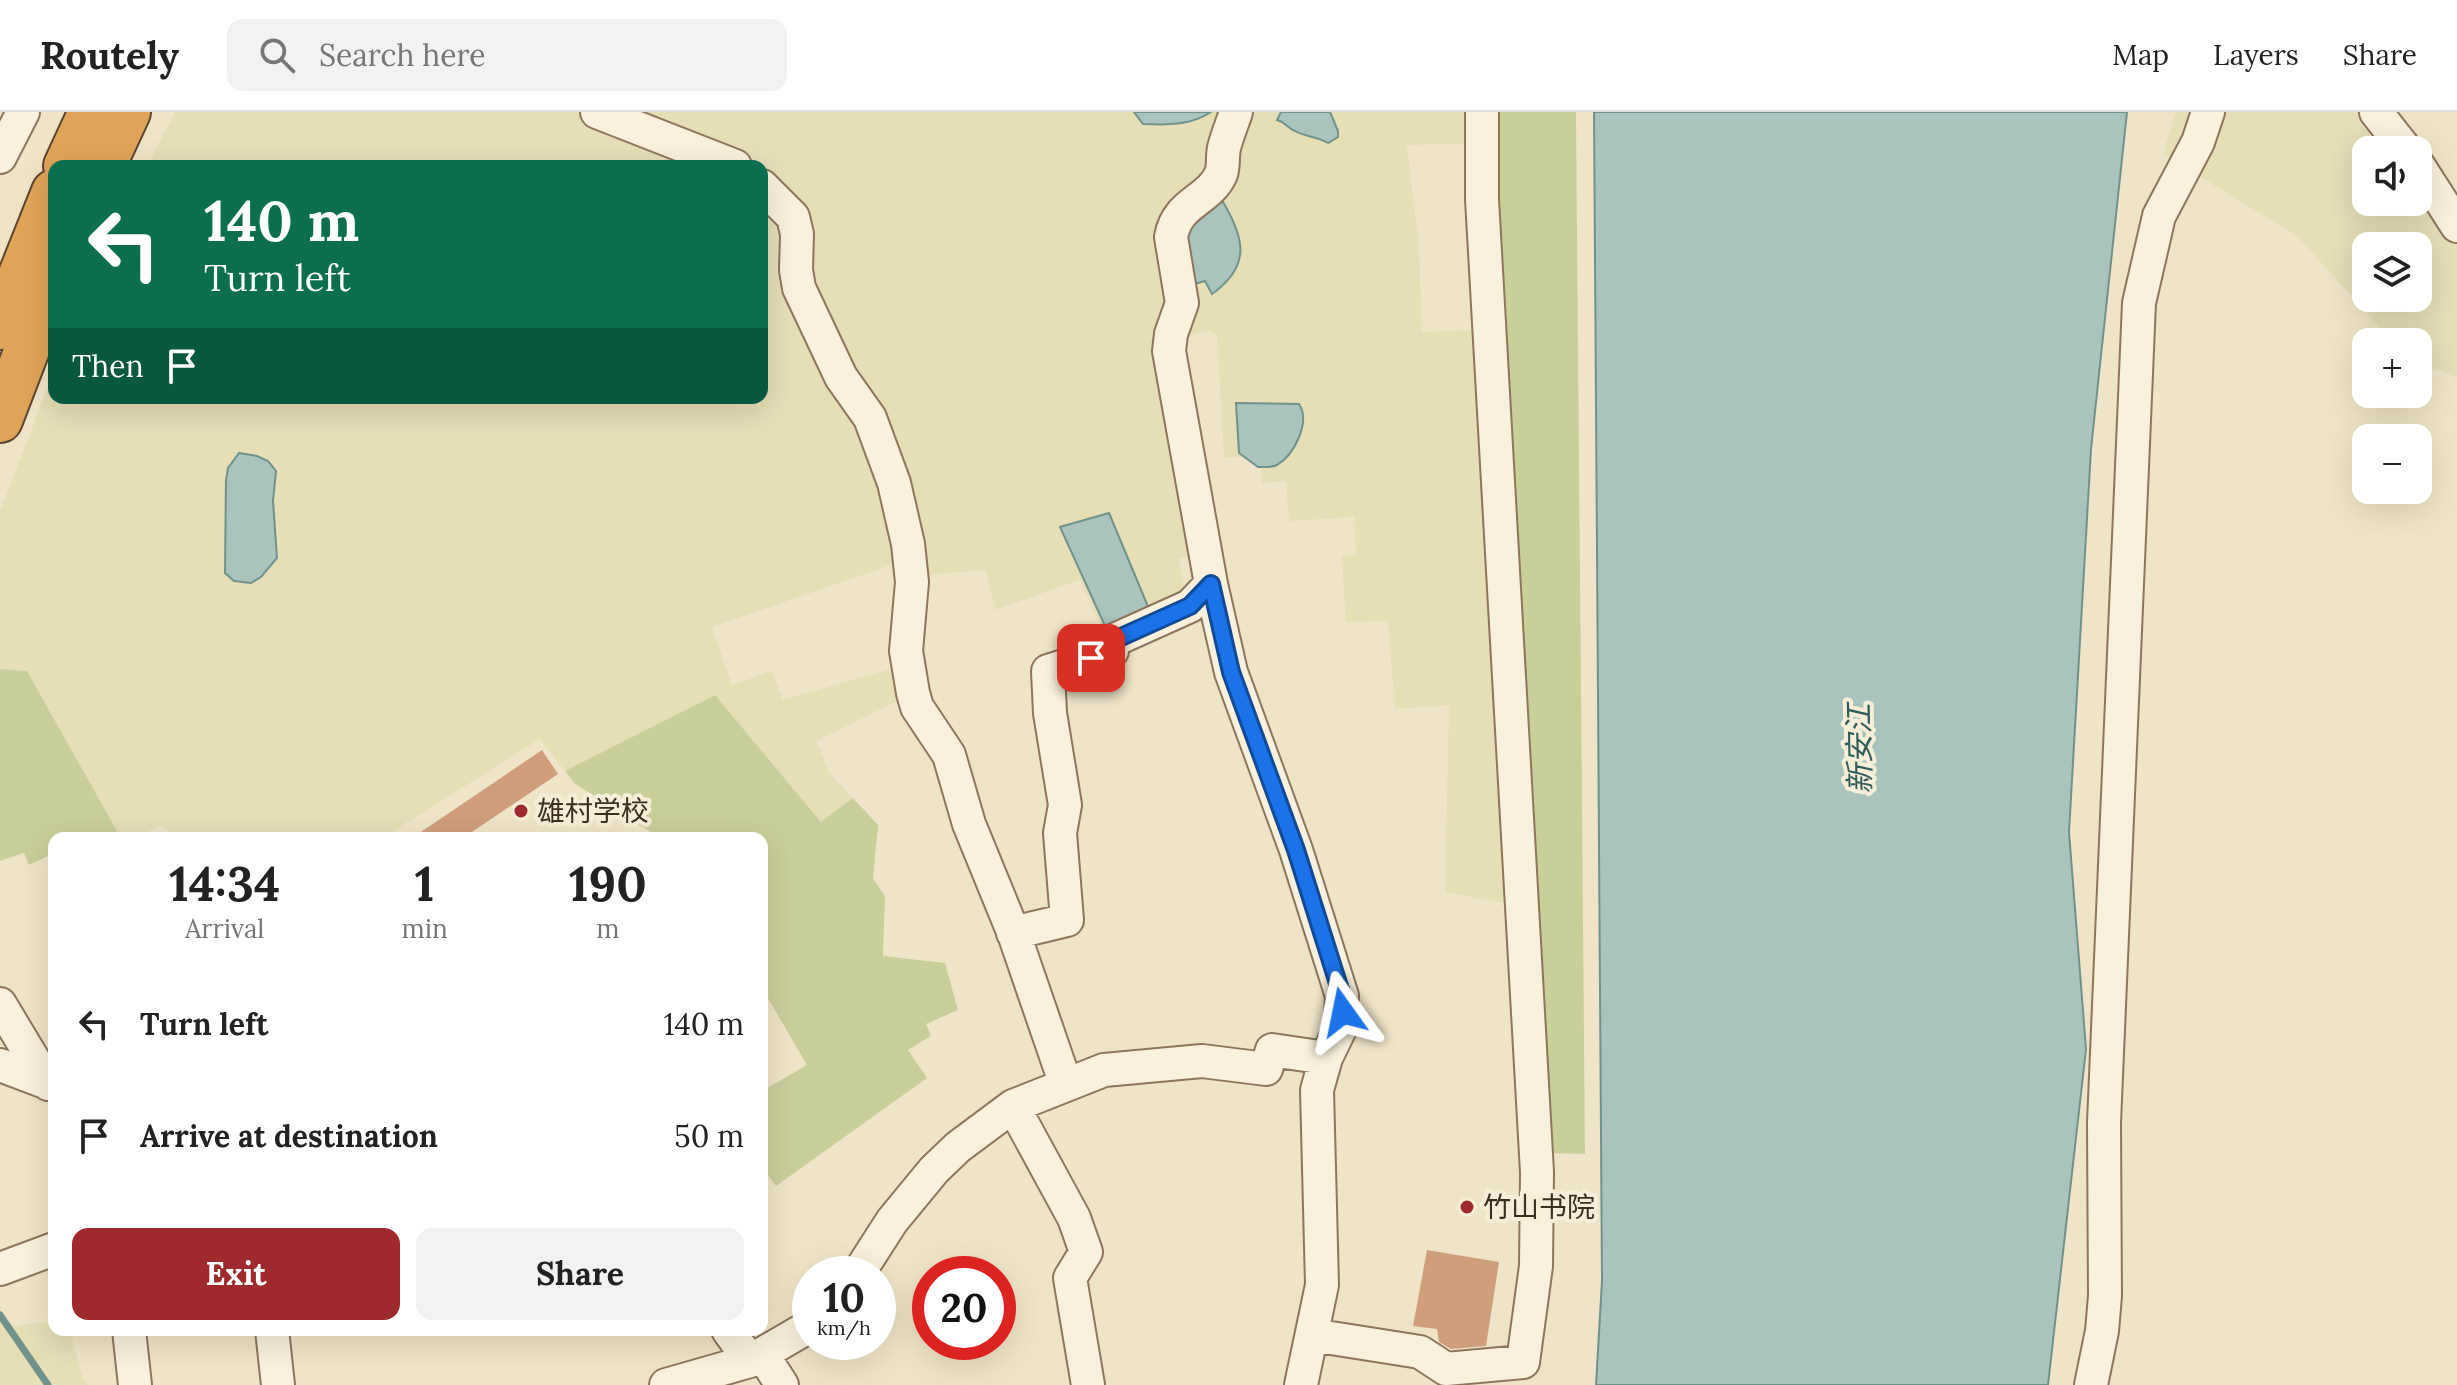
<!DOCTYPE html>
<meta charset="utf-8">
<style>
body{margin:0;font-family:Lora,"Noto Sans SC",serif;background:#f2f2f2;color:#222;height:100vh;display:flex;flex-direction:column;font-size:30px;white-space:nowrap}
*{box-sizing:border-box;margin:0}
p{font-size:26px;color:#767676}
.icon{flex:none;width:44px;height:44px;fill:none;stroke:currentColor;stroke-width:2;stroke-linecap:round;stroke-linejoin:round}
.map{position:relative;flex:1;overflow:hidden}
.drawer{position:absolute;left:48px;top:720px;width:720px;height:504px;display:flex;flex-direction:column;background:#fff;border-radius:16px;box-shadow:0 8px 32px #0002}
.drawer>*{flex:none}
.top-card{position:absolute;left:48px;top:48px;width:720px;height:244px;border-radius:16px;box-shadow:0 8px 32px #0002;background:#0b6e4f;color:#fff;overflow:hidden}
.tools{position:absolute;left:2352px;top:24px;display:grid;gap:16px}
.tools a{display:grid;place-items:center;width:80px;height:80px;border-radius:16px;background:#fff;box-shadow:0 8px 32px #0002;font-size:40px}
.speed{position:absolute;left:792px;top:1144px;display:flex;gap:16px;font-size:40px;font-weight:700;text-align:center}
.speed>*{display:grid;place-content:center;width:104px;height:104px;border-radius:50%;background:#fff;box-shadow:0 8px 32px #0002;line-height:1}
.speed small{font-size:20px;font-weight:400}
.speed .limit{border:12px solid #d22;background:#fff;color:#111}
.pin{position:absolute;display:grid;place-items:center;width:68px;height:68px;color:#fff;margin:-34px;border-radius:16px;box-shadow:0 4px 12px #0006}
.me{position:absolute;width:88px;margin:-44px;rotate:348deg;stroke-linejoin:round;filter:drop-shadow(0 0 6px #0008)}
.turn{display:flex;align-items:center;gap:28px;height:168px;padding:0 24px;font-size:36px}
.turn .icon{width:104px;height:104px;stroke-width:2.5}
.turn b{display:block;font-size:56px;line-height:68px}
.then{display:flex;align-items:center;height:76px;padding:0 24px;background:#0003;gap:16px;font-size:30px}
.eta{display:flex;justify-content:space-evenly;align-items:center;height:136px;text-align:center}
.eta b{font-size:48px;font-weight:800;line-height:56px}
.cta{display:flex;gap:16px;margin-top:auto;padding:16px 24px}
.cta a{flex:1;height:92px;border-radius:16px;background:#9e2a2b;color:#fff;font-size:32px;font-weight:800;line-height:92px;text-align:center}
.cta a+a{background:#f2f2f2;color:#222}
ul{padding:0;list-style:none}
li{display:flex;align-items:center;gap:24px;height:112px;padding:0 24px}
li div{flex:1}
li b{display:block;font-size:30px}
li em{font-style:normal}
header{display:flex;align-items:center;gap:48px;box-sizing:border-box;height:112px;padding:0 40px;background:#fff;border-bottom:2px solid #e0e0e0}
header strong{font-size:38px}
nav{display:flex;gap:44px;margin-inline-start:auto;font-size:28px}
.search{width:560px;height:72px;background:#f2f2f2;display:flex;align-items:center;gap:20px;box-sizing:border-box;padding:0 28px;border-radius:16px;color:#767676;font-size:30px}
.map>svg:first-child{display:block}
</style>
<header>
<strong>Routely</strong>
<div class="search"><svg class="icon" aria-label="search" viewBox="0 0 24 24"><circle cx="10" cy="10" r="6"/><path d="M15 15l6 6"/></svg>Search here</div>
<nav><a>Map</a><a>Layers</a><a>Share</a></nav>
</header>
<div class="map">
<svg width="2457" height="1273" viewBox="0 0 2457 1273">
<rect width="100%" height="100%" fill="#f0e4c8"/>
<path fill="#e6deb5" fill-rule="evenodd" d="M175,0H1491L1490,31L1407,33L1419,136L1422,220L1498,217L1515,793L1445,780L1449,593L1395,597L1388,509L1346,510L1342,444L1356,443L1354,405L1289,409L1286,369L1262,371L1260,343L1224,346L1217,223L1208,219L1162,231L1199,443L1179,447L1185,482L1104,522L1080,468L995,498L986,458L924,463L920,443L712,515L732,573L772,559L783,588L895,556L906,585L817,629L829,661L853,686L821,710L715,583L565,659L540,627L382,726H177L162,713L136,726H121L27,559L0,557V400L54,258V286H762V54H147Z
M2176,0H2381L2409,38H2366V90H2418V50L2457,104V265L2418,252V230H2393L2297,124L2163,42ZM2366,134H2418V186H2366Z
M0,1192L8,1215L54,1209V1218H70L81,1262L87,1273H0Z"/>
<path fill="#c9cf9b" d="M1491,0H1576L1585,1042L1543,1041Z
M0,557L27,559L121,726H54V741L29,753L24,741L0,749Z
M715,583L821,710L853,686L878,713L873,767L885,784L883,844L945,851L958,898L926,912L931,924L908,938L927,966L776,1074L762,1055V979L807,953L762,876V726H660L574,671L565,659Z"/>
<path fill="#a9c4bc" stroke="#6f938a" stroke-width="2" d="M1134,0H1211C1190,14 1167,13 1143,12Z
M1281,0H1330L1338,19V25L1328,31C1317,24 1305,25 1295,19C1287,16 1286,10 1277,8Z
M1594,0H2127L2091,337L2069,720L2086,937L2048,1273H1596L1602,1169Z
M1223,90C1245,127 1251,154 1212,182L1205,169L1191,173L1183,149L1190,103L1199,94Z
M1236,291L1299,292C1311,310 1294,343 1277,353C1271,356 1264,355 1258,355L1239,341Z
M239,341L257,344L268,349L276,359L273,389L277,446L261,465L251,471L234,469L225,461L226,368L228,356Z
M1109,401L1149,497L1105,514L1060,415Z"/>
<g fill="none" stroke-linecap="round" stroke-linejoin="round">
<path stroke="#6f938a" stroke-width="7" d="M0,1203L48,1273"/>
</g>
<path fill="#cf9f7d" d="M542,638L558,662L463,726H412Z
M1427,1138L1499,1150L1486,1234L1451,1237L1439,1230L1437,1217L1413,1214Z"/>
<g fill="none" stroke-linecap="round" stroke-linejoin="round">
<defs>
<path id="minor" d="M597,0L735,54
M1236,0C1232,12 1227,24 1224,36C1222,45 1224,54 1221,62C1209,89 1177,90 1171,125L1182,191L1171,222L1169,239L1211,472L1231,560L1296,738L1342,884L1340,917L1326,946L1317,978L1322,1173L1301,1273
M2376,0L2406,38
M0,45L23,0
M2418,53L2457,114
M762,74L793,105L797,122L796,158L799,176L841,265L870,306L894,371L908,432L912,470L906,539L913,581L917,595L949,643L969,712L1014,822L1066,973
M1013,821L1067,808L1060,721L1065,693L1050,601L1048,559L1112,539L1110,530L1190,494L1211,472
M0,892L48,972
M0,953L53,973
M1013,994L1074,1106L1086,1140L1070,1166L1088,1273
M0,1157L54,1137
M858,1162L892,1109L934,1058L958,1035L1013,994L1104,958L1202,949L1266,957L1272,938L1326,946
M129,1218L135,1273
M272,1218L278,1273
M728,1218L750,1249
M1312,1223L1420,1240L1446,1257L1523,1250L1536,1154L1537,1060L1482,87V0
M762,1242L782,1273
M666,1273L750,1249L810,1214
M2091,1273L2102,1219L2105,1184L2104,1011L2139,191L2159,104L2198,30L2208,0"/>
<path id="highway" d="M66,54L91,0
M103,54L128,0
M0,215L54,80
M0,308L54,167"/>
</defs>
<use href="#minor" stroke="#8d765c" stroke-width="36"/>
<use href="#highway" stroke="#5b4430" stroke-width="48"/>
<use href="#minor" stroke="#faf1dc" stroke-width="32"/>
<use href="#highway" stroke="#e0a458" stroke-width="44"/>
</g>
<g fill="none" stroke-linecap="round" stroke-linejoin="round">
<defs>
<path id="route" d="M1091,546L1112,539L1110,530L1190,494L1211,472L1231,560L1296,738L1342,884L1343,900"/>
</defs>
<use href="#route" stroke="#114b97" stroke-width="20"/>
<use href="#route" stroke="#1a73e8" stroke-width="14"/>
</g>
<g fill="#9e2a2b" stroke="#f7eed8" stroke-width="3">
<circle cx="521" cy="699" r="8"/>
<circle cx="1467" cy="1095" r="8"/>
</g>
<g text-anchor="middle" stroke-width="8" stroke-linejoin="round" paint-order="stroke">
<g font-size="28" fill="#3d2e20" stroke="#f7eed8" text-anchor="start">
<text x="537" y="709">雄村学校</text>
<text x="1483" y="1105">竹山书院</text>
</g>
<g font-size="30" font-style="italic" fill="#2f5d5a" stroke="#f7eed8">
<text transform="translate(1860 637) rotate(-91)" y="10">新安江</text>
</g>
</g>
</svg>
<div class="tools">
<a><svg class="icon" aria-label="sound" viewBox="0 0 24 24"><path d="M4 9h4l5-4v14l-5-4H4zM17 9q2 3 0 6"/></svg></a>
<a><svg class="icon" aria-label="layers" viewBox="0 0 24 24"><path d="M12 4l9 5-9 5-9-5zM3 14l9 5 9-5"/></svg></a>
<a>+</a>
<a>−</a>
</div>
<div class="speed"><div>10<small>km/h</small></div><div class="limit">20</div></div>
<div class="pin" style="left:1091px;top:546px;background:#d93025"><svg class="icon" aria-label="arrive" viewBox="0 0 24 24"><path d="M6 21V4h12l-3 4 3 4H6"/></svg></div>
<svg class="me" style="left:1343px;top:900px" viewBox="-20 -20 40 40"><path d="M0-17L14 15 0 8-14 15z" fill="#1a73e8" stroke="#fff" stroke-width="4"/></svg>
<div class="top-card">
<div class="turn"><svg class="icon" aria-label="left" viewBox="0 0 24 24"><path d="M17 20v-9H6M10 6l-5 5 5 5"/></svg><div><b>140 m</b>Turn left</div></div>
<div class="then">Then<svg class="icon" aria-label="arrive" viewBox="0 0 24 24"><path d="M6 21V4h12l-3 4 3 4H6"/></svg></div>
</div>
<section class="drawer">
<div class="eta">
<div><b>14:34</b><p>Arrival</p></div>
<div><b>1</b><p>min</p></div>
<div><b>190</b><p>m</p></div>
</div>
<ul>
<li><svg class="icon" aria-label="left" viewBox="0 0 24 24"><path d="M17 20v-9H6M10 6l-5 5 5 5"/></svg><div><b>Turn left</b></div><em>140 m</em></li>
<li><svg class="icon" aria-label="arrive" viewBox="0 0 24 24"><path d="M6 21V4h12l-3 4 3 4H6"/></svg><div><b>Arrive at destination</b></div><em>50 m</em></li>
</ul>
<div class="cta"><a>Exit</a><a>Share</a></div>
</section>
</div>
